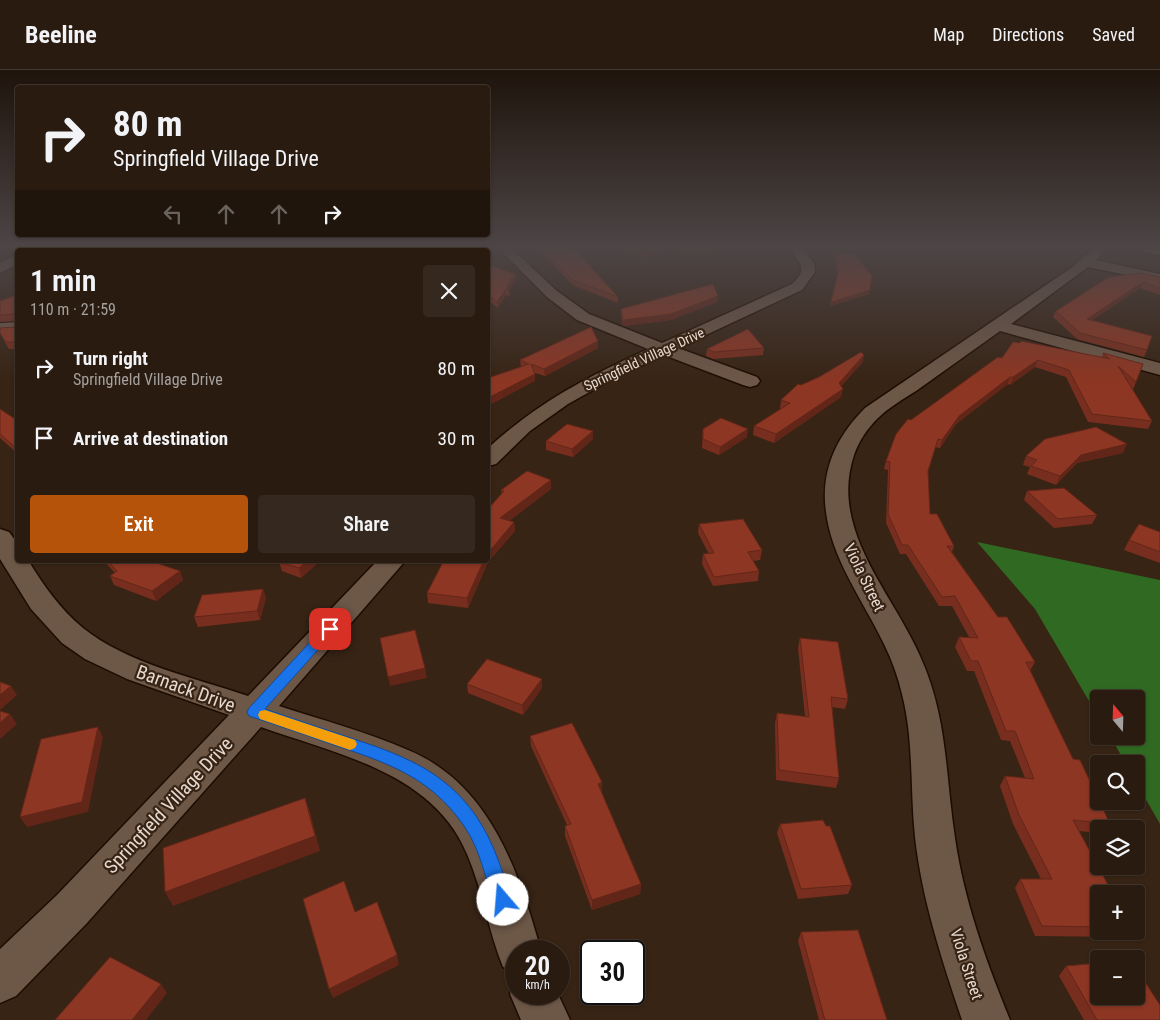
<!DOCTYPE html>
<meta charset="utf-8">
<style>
body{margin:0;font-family:"Roboto Condensed",sans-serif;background:#35281e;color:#f1f3f6;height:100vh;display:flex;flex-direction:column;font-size:19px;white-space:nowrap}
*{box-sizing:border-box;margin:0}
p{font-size:16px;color:#a5a19f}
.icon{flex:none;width:28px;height:28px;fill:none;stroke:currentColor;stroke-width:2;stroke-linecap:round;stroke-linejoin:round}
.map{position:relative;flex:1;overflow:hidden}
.drawer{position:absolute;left:15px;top:178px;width:475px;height:315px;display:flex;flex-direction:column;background:#291b10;border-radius:5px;box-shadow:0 1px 4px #0004,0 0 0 1px #453930}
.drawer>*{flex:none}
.banner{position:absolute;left:15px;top:15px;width:475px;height:152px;border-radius:5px;box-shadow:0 1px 4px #0004,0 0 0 1px #453930;background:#291b10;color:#f1f3f6;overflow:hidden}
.needle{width:32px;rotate:341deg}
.buttons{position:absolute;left:1090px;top:620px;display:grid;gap:10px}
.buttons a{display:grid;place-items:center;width:55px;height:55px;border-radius:5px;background:#291b10;box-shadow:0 1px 4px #0004,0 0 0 1px #453930;font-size:25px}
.speed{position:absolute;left:505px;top:870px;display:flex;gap:10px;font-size:25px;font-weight:700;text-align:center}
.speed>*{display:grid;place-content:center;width:65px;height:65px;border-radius:50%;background:#291b10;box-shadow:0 1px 4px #0004,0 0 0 1px #453930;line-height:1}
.speed small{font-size:12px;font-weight:400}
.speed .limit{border:2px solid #111;border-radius:8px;background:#fff;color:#111}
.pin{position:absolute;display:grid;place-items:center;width:42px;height:42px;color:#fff;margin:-21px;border-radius:10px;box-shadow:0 2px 8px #0006}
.me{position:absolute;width:55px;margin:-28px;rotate:342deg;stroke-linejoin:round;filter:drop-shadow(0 0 4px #0008)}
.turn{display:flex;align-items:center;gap:18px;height:105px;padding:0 15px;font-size:22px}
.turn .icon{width:65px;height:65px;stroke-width:2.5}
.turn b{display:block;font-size:35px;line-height:42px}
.lanes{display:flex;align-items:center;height:48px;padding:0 15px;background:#0003;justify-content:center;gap:25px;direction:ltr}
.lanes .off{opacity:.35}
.round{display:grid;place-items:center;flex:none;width:52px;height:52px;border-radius:5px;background:#35281e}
.head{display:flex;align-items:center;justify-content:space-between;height:85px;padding:0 15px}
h1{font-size:30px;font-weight:600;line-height:38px}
.action{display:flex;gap:10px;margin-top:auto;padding:10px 15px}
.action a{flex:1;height:58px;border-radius:5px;background:#b45309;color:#fff;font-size:20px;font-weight:600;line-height:58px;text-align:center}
.action a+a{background:#35281e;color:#f1f3f6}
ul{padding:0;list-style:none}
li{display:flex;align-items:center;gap:15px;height:70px;padding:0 15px}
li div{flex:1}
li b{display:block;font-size:19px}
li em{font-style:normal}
header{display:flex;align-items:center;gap:30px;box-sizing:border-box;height:70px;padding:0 25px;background:#291b10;border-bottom:1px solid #453930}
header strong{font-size:24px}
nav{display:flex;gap:28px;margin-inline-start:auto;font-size:18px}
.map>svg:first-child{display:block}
</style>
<header>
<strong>Beeline</strong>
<nav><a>Map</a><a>Directions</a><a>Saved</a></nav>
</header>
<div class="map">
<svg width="1160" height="950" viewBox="0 0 1160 950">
<rect width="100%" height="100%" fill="#372415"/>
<path fill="#306a22" d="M977,472L1160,510V754L1136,712V694H1126L1110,666H1136V629H1099V648L1035,539Z"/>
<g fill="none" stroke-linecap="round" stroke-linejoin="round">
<defs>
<path id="minor" d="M498,178H511L557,221L589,244L662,273L792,214C810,197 798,193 789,178H802L814,193L815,202L802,220L678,278L757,307L760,311L757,315L750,317L743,315L664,285L611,310L568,334L530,361L496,394L488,396V378C539,332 585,308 648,279L577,250L547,227Z
M1094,178H1108L1096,190L1160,204V212L1088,197L1011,254L1160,293V305L1000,261C972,281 944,301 916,321C903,329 888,338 877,349C867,359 859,371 854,385C829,460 892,522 920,586C948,648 945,703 955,768C964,831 986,891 1010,950H962C942,890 922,830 915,767C910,719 914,671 902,624C898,607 892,590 884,574C862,528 828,485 825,432C823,395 839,364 865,338L1071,198Z
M18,183V194L0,203V193Z
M18,252V262L0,263V253Z
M0,459L9,462L18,474V490H28C43,515 60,539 83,558C126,593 195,608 248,626L378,490H406L279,636C322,650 367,662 408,680C490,714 519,802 541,881H516V902L503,897C488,860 483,821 467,784C433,702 336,684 261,657L87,853L16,926L0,933V879L57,825L229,645L127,609L85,589L62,573L31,539L0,489Z
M516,909V924H558L570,950H521L510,924Z"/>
<path id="primary" d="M1140,178H1160V185L1142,181Z"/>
</defs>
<use href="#minor" stroke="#1d0c01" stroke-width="3"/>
<use href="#primary" stroke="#1d0c01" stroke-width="2"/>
<use href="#minor" fill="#6d5747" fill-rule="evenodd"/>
<use href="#primary" fill="#8a733b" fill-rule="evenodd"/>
</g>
<path fill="#782e1e" d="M335,178H475L477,180H336Z
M536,178H568L618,227V233L573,215Z
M614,178H676L647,188Z
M676,178H714L713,184L681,185Z
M834,182L869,224L830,236L838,202L833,186Z
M488,193L489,195L515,204L516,210L509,220L510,226L506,225L498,238L488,230Z
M1140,203L1160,207V225L1140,218L1092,250L1147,280L1144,287L1077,269L1053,247L1056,241Z
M18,225V279H9L0,264V263L16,257V251L0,252V231Z
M718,226L717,232L671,250L623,256L621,245V239Z
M598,271V278L545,306L535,303V311L521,297L520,290Z
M764,278L763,285L713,289L706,286L707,279Z
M1103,283L1136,312L1133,320L1152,351L1148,359L1088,352L1066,307L1035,297L1010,315L1008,314L956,354L940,378L935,377L928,401L930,444L954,476L952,482L998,547L1035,592L1030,601L1073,689L1110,754L1107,759H1099V763L1079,761L1099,824V861H1128L1124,867L1035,866L1015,818L1020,809H1041L1013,754L1000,716L1005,706L1025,708L1010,671L1001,670L974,601H967L955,577L959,567H969L952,536H939L906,484H900L886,453L888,400L884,399L886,391L911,350L1002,288H1101Z
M864,285L862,293L841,316V327L774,373L753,365L754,356L781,339L780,338L781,330Z
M0,339L18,351V384L0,368Z
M703,359L747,367L719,385L702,378Z
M593,369L573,387L546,380V371Z
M1123,383L1077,393L1056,415L1027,404L1030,397L1023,395L1026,386Z
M551,419L509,451L514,452L515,461L488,492L468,538L428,533L427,523L502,424L501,420Z
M1027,421L1097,445L1092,454L1054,458L1024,430Z
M699,454L762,480L760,490L753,491L759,501L758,511L713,516L702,494L703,484H709L698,463Z
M1160,462V493L1124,480L1129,470Z
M103,490H148L180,501L183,510L156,531L114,515L110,506L115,503Z
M321,490L301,508L282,501L279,492Z
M263,519L266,528L260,550L198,557L194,547Z
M800,568L848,629L845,639L832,637L839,708L836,718L776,710L775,653L777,643L805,647L798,578Z
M467,614L542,618L523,645L468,623Z
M530,666L602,712V722H601L641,814L640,824L592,840L565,766V756L567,755L531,676Z
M780,754L852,815L848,824L798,829L777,763Z
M801,862L887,950H819L798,871Z
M1066,896L1160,950H1084L1059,906Z"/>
<path fill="#622618" d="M407,178V180H393Z
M661,178H676L647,188L648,182Z
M515,204L516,210L509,220L507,217Z
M1143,212L1140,218L1084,256L1087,249Z
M506,219V225L498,238L497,232Z
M870,220L869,224L830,236L831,232Z
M718,226L717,232L671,250L623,256V250Z
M598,271V278L545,306L544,299Z
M864,285L862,293L837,321L839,313Z
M1038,290L1035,297L1010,315L1013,307Z
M535,304V311L488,336V328Z
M1010,307L1008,314L956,354L940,378L942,370L959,346Z
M843,319L841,327L774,373L776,364Z
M748,359L747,367L719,385L720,377Z
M593,361V369L573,387L572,379Z
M1127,374L1123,383L1077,393L1056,415L1060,406L1081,385Z
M551,410V419L501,457L500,448Z
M514,452L515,461L488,492L468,538L467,528L484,490H488V483Z
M308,490H321L301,508L299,498Z
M180,501L183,510L156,531L152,521Z
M263,519L266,528L260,550L257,541Z
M425,598L427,608L390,616L388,607Z
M542,609V618L523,645L522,635Z
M11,616L17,625L0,640V625Z
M10,644L17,654L0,669V653Z
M98,657L103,667L88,742L27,757L20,747Z
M602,712V722L597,724L598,714Z
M305,728L310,742L320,781L173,836L165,822Z
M641,814L640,824L592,840V830Z
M397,885L399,895L333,928L329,919Z
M161,914L167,923L146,950H132Z"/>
<path fill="#8c3623" stroke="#622618" d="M128,178H330V180H126Z
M336,178H406L393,180H340Z
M407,178H475L477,180H412Z
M540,178H568L579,184L618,227L573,210Z
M632,178H661L648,182Z
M681,178H714L682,180Z
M834,182L854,184L872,206L870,220L831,232L839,199Z
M488,193L489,195L515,204L507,217L509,220L506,219L497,232L488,225Z
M1140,203L1160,207V218L1143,212L1087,249L1152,266L1147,280L1080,263L1056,241L1109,207Z
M713,214L718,226L671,244L623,250L621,239Z
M17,225L18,272H6L0,263V258L16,257V244L0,245V231Z
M591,257L598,271L544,299L531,294L535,304L488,328V308L529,294L520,290Z
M748,259L764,278L714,282L707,279Z
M1021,271L1110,289L1103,283L1143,294L1136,312L1118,296L1152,351L1092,344L1069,300L1038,290L1013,307H1010L959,346L942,370L938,369L928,401L930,444H937L954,476H947L998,547H1007L1035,592H1026L1073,689L1080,690L1110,754L1073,750L1113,824H1099V857L1042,856L1020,809H1052L1019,745L1005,706L1034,709L1015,661H1006L978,591H971L959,567L978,568L955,526L942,527L908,475H902L888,444L890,392L886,391L896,364L908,349L911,350L998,287L1002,288L1013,272L1020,273Z
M861,282L864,285L839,313L843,319L776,364L754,356L790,333L781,330L798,314L801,315L819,307Z
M0,339L18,351V377L16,378L0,364Z
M721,348L748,359L720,377L703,369V359Z
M567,354L593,361L572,379L546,371Z
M1096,357L1127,374L1081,385L1060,406L1031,396L1037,390L1026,386L1045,369Z
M527,401L551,410L500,448L514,452L488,483V439L504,421L501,420Z
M1064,418L1097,445L1058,449L1027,421Z
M743,449L762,480L748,482L759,501L714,507L703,484L714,483L699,454Z
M1139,454L1160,462V482L1129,470Z
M107,490H148L180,501L152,521L110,506L117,501Z
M279,490H308L299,498L279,492Z
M444,490H484L467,528L427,523Z
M263,519L257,541L194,547L202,525Z
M415,560L425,598L388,607L380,568Z
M800,568L838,572L848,629L831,627L839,708L779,700L777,643L809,647Z
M487,589L542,609L522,635L467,614Z
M0,612L11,616L0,625Z
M0,641L10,644L0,653Z
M572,653L602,712L598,714L641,814L592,830L565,756L571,754L530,666Z
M98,657L82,732L20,747L41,669Z
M305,728L315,766L165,822L163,778Z
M823,750L826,756H830L852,815L801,819L780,754Z
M344,811L355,842L377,832L397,885L329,919L303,829Z
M858,860L887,950H825L801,862Z
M110,887L161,914L132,950H55Z
M1099,893V926H1136V898L1160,935V950H1097L1066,896Z"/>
<linearGradient id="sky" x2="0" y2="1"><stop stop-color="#1e140c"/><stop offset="0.57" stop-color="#4d4546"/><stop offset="1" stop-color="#4d4546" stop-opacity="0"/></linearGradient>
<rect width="1160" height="311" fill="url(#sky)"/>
<path fill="#1a73e8" stroke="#114b97" d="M330,554L334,556L336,559L334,562L265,639C291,648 318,657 345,666C396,683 443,698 476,746C494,772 502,801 512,830L509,837L503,839L496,837C485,810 481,780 464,756C430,706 385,692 331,674C304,664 276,655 249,646L247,642L249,638L325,556Z"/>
<path fill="#f59e0b" d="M265,640L355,670L357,674L355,678L350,680L260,649L258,645L260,641Z"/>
<g text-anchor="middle" stroke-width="4.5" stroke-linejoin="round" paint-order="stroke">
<g font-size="14" fill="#e6d9d0" stroke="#372415">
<text transform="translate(644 289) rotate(-25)" y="5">Springfield Village Drive</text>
</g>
<g font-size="16" fill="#e6d9d0" stroke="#372415">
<text transform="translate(865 507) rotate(64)" y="6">Viola Street</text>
<text transform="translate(967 894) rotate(72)" y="6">Viola Street</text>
</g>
<g font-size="19" fill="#e6d9d0" stroke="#372415">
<text transform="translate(186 618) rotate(20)" y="7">Barnack Drive</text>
<text transform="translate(168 735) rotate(-47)" y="7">Springfield Village Drive</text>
</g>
</g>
</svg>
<div class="buttons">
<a><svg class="needle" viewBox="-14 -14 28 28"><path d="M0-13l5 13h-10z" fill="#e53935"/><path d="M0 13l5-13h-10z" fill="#a5a19f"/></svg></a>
<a><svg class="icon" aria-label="search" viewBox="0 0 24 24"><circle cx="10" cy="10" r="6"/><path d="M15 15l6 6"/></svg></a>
<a><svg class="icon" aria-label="layers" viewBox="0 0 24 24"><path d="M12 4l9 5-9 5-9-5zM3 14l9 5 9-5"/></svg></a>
<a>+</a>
<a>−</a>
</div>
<div class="speed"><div>20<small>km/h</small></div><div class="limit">30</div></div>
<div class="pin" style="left:330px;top:559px;background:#d93025"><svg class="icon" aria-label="arrive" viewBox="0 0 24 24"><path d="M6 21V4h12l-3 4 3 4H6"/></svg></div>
<svg class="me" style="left:503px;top:830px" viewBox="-20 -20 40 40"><circle r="19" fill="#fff"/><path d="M0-13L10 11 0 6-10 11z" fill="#1a73e8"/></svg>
<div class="banner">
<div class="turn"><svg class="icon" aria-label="right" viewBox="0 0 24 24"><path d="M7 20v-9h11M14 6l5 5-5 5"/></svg><div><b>80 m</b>Springfield Village Drive</div></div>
<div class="lanes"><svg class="icon off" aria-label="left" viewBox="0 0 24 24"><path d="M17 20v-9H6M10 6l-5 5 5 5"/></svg><svg class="icon off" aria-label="ahead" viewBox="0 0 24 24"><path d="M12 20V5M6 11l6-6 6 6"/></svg><svg class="icon off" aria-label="ahead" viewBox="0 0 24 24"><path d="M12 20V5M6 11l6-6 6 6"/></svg><svg class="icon" aria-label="right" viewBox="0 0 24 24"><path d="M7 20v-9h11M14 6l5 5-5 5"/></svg></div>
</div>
<section class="drawer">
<div class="head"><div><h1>1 min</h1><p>110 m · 21:59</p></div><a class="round"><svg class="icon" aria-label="close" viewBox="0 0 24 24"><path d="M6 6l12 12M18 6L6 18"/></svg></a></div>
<ul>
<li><svg class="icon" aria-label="right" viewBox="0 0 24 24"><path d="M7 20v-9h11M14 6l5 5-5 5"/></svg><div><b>Turn right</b><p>Springfield Village Drive</p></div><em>80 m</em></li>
<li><svg class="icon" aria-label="arrive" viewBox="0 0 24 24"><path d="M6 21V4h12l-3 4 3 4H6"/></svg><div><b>Arrive at destination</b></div><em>30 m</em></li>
</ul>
<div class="action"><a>Exit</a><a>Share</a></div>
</section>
</div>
